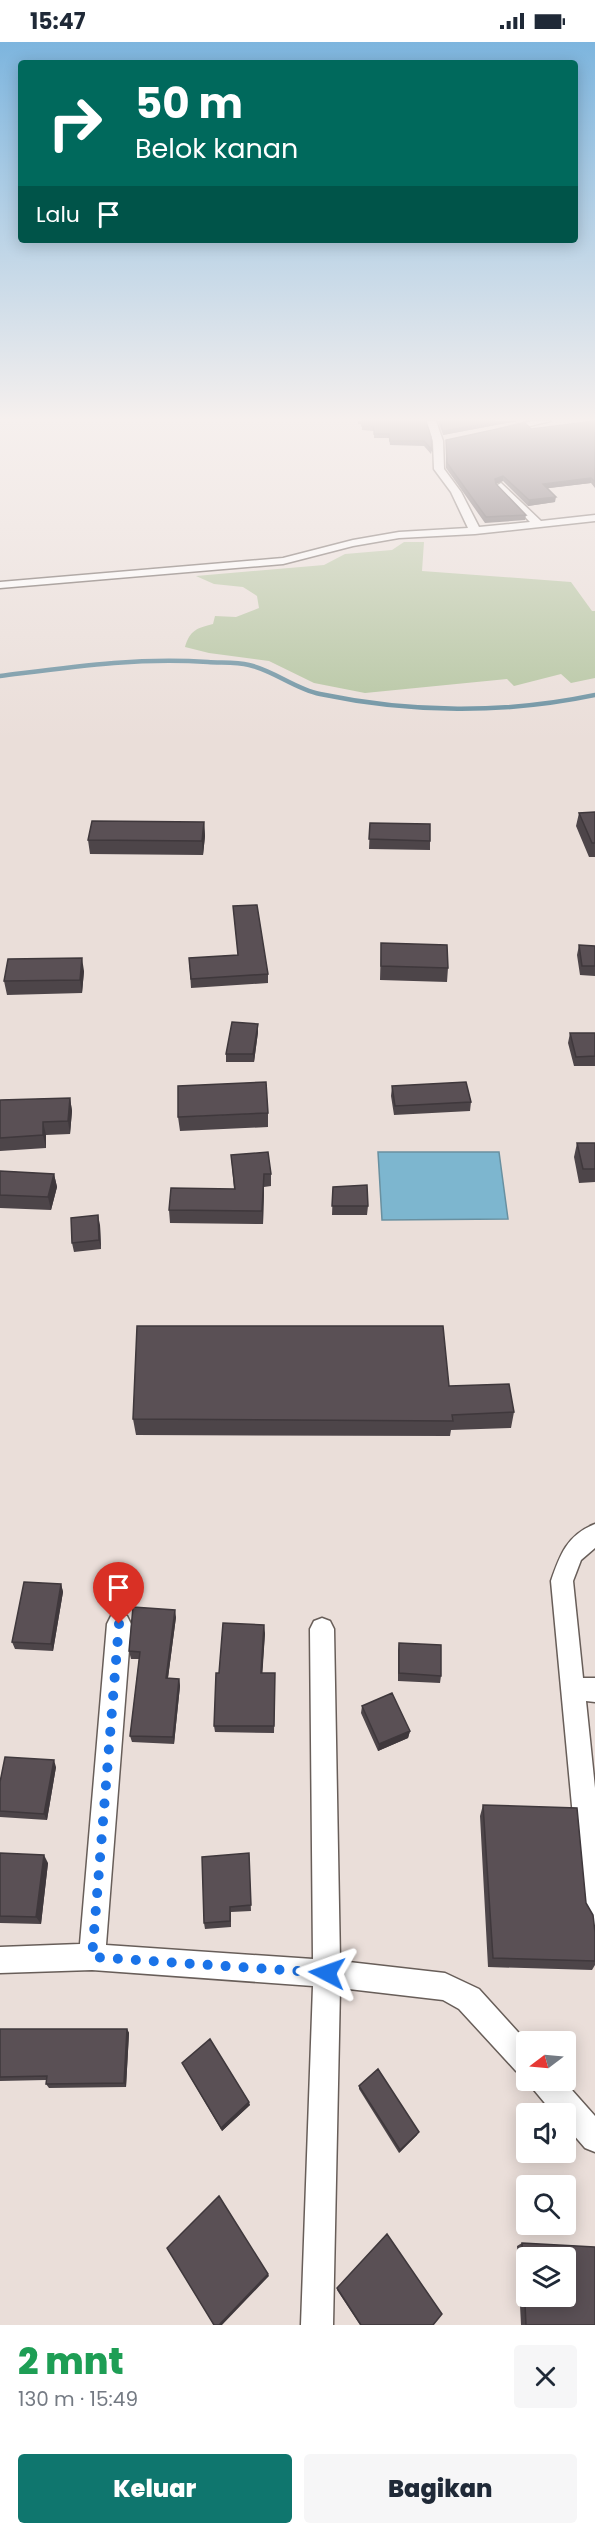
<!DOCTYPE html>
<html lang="id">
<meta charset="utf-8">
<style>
body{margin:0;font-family:Poppins,sans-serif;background:#f6f6f7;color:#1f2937;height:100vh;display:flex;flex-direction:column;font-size:22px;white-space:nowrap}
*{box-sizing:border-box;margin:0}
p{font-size:20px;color:#747a83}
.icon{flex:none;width:33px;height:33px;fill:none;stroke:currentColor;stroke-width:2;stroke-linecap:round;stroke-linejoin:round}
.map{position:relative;height:2283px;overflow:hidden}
.drawer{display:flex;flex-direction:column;background:#fff;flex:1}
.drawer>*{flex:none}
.top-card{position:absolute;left:18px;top:18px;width:560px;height:183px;border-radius:6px;box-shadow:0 3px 15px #0003;background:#00695c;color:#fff;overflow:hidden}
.needle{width:39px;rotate:254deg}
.controls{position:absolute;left:516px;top:1989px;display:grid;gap:12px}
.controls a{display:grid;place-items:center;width:60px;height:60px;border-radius:6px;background:#fff;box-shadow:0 3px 15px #0003;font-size:30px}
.pin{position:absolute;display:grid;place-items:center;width:51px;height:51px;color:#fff;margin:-62px -26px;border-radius:50% 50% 50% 0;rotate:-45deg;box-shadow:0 0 6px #0007}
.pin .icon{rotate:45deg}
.me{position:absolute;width:66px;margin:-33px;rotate:274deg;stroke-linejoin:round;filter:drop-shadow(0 0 4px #0008)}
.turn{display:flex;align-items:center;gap:21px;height:126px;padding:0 18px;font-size:27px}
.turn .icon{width:78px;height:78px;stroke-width:2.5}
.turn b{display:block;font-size:42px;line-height:51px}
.then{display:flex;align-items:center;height:57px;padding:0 18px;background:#0003;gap:12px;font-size:22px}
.round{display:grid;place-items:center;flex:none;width:63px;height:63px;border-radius:6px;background:#f6f6f7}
.headline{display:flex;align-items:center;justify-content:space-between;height:102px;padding:0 18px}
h1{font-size:36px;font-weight:800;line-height:45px;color:#1e9e55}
.primary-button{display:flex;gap:12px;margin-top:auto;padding:12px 18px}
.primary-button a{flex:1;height:69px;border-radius:6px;background:#0f766e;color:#fff;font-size:24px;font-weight:800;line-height:69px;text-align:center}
.primary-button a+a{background:#f6f6f7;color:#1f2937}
.status{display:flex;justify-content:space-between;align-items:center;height:42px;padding:0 30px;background:#fff;direction:ltr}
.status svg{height:16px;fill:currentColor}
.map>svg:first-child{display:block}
</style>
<div class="status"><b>15:47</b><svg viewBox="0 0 49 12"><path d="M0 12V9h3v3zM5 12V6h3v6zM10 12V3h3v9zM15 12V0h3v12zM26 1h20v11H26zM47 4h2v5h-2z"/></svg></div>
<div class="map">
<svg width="595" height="2283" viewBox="0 0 595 2283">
<rect width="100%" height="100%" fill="#eaded9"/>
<path fill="#b3c49f" d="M404,500H424L422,529L571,540L592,569H595V636L571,641L561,632L514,644L507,637L365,651L314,641L269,619L209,611L185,605C190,588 197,586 213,582L215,574L236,575L259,566L257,554L243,545L214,542L196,534L324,523L345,512L392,508Z"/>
<path fill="#7db6cf" stroke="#6990a0" stroke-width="1.5" d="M378,1110H499L508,1177L382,1178Z"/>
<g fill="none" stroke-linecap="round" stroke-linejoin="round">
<path stroke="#6990a0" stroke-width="4.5" d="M0,634C71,625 136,615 208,620C221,621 236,620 249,623C273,628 295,647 320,652C410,671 505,672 595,653"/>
<defs>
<path id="street" d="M426,379H436L443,399L444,427L461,450L479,485L530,480L497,446L496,444L501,441L541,479L595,473V479L475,492L399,496L353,504L283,522L0,546V540L283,516L353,498L399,490L468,486L451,450L434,427L433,399Z
M532,379H550L502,391L497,388Z
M595,1482V1506L581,1518L573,1539L583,1636H595V1660L586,1659L595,1746V1884L586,1880L582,1871L551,1539C560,1513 567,1493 595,1482Z
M119,1571L127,1574L131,1582L106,1903L313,1917L310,1587L314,1579L322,1576L330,1579L334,1587L340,1919L445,1931L479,1947L527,2000L526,2033L516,2029L459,1967L443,1958L340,1946L333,2283H301L313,1944L92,1928L0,1931V1905L80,1902L107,1582L111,1574Z
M530,2038H563L595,2074V2110L585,2106L566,2084V2072H554L534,2048Z"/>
</defs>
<use href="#street" stroke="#685e59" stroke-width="3"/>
<use href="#street" fill="#fff" fill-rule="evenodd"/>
</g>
<path fill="#4d4549" d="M358,379H426L432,408L431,412L424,404L390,403L389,396H374V389L362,388V382H358Z
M438,379H517L443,393Z
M595,379V446L591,441L548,446L555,460L528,464L503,439L496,442L526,473L525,478L485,481L446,426V398Z
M595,770V815H589L576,784L579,771Z
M204,780L205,794L203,813L90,812L88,798Z
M370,781L430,799V808L369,807Z
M233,864L268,932V941L191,946L189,916L238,913Z
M381,901L448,926L447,940L380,938Z
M579,903L595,904V934L580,933L577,913Z
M84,929L82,951L7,953L4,939Z
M258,990L254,1020H226V1012Z
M570,991H595V1024H574L568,1001Z
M392,1044L471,1060L470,1069L394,1073L391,1054Z
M70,1056L72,1069L70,1092L46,1093V1106L0,1109V1058Z
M268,1071V1085L180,1089L178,1075Z
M577,1101H595V1140L579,1141L574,1115Z
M231,1113L271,1132V1144L264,1145L263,1182L170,1181L169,1168L234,1147Z
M0,1129L54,1132L57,1145L51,1168L0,1166Z
M333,1145L368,1164L367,1173H332Z
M100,1183L101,1207L74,1210L72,1201Z
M449,1344L514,1370L511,1386L451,1388L450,1394L136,1393L133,1377Z
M61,1542L63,1550L53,1609L15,1607L12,1600Z
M176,1575L168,1636L179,1637L180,1644L174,1702L132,1700L130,1694L139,1617H131L129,1609Z
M265,1591L262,1631H275L274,1691L215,1690L214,1684L219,1631Z
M399,1601L441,1634L440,1641L398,1639V1608Z
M362,1664L410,1689L408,1696L378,1709L361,1671Z
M56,1725L47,1778L0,1775V1740Z
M483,1763L586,1861L595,1890V1923L592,1928L488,1925L480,1774Z
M0,1811L48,1821L41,1882L0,1881Z
M249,1811L251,1869L231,1870V1885L205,1887L204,1881Z
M0,1987H127L129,1991L126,2045L49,2046L46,2042V2038L0,2039Z
M182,2021L250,2063L222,2089Z
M359,2044L417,2093L399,2111L359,2047Z
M522,2201L595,2283H521L517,2204Z
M337,2246L433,2283H360L337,2248Z"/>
<path fill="#3f383c" d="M496,379H517L443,393V389Z
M503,434V439L495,442V437Z
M591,436V441L542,447L543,442Z
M556,455L555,460L528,464L529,458Z
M204,780L205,794L203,813L202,799Z
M82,916L84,929L82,951L80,938Z
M258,982V990L254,1020L253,1012Z
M70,1056L72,1069L70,1092L68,1079Z
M43,1080L46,1093V1106L43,1093Z
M54,1132L57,1145L51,1168L48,1155Z
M264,1132V1145L263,1182L262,1169Z
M98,1173L100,1183L101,1207L99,1198Z
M61,1542L63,1550L53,1609L51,1602Z
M175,1568L176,1575L167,1643L166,1636Z
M264,1583L265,1591L262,1638L261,1631Z
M179,1637L180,1644L174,1702L173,1695Z
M410,1689L408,1696L378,1709L379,1702Z
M54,1718L56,1725L47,1778L44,1772Z
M44,1813L48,1821L41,1882L36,1875Z
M127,1987L129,1991L126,2045L124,2041Z
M249,2060L250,2063L222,2089L221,2086Z
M419,2090L417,2093L399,2111L400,2108Z
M268,2232L269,2234L222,2283H219Z"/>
<path fill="#5a5055" stroke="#3f383c" stroke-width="1.5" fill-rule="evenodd" d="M362,379H426L431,395L432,408L424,399H390L389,392H374V384H362Z
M440,379H496L443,389Z
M595,379V440L591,436L543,442L556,455L529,458L503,434L495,437L496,442L526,473L486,475L447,421L446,398L525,381L531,387Z
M595,770V801H592L579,771Z
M92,779L204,780L202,799L88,798Z
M370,781L430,782V799L369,797Z
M257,863L268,932L191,937L189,916L238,913L233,864Z
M381,901L447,903L448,926L381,924Z
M579,903L595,904V924H582Z
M82,916L80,938L4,939L8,917Z
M232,980L258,982L253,1012H226Z
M570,991H595V1014L576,1015Z
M266,1040L268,1071L178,1075V1044Z
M466,1040L471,1060L395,1064L392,1044Z
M70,1056L68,1079L43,1080V1093L0,1096V1058Z
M577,1101H595V1127H583Z
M268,1110L271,1132H264L262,1169L169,1168L171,1146L235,1147L231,1113Z
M0,1129L54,1132L48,1155L0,1153Z
M367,1143L368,1164H332L333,1145Z
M98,1173L99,1198L72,1201L71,1176Z
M137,1284H443L449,1344L509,1342L514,1370L452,1373L453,1379L133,1377Z
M24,1540L61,1542L51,1602L12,1600Z
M133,1565L175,1568L166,1636L179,1637L173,1695L130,1694L140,1610L129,1609Z
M223,1581L264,1583L261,1631H275L274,1684H214L216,1631H219Z
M399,1601L441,1603V1634L399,1631Z
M392,1651L410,1689L379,1702L362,1664Z
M5,1715L54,1718L44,1772L0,1769V1740Z
M483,1763L577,1766L586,1861L593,1873L595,1890V1919L493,1916Z
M0,1811L44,1813L36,1875L0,1874Z
M249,1811L251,1863L230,1865V1879L204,1881L202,1815Z
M0,1987H127L124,2041L46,2042L47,2034L0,2035Z
M210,1997L249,2060L221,2086L182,2021Z
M378,2027L419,2090L400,2108L359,2044Z
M219,2154L268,2232L219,2283H214L167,2206Z
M387,2192L442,2272L433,2283H361L337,2246Z
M522,2201L595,2205V2283H526ZM526,2216H566V2254H526Z"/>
<linearGradient id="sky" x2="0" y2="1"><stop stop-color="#7db5de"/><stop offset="0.54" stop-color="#f6f0ee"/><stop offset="1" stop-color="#f6f0ee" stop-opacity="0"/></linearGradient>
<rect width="595" height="699" fill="url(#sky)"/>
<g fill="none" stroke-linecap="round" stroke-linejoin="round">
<path stroke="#1a73e8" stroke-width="10" stroke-dasharray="0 18" d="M119,1582L92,1915L327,1931"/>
</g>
</svg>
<div class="controls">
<a><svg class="needle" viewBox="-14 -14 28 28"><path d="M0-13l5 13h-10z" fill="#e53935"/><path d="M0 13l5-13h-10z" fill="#747a83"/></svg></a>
<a><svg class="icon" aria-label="sound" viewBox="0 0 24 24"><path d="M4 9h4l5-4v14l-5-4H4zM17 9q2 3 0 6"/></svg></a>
<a><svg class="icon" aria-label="search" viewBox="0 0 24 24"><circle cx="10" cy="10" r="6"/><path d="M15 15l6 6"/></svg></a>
<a><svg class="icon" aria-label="layers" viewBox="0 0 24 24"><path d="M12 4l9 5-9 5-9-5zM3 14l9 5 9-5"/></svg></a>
</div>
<div class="pin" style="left:119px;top:1582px;background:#d93025"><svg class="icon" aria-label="arrive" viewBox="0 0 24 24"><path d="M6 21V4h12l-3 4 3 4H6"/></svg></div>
<svg class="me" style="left:327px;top:1931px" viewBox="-20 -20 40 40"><path d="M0-17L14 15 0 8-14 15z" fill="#1a73e8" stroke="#fff" stroke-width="4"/></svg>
<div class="top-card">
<div class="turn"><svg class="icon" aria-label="right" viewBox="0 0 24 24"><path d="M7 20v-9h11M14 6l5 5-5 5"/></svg><div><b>50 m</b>Belok kanan</div></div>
<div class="then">Lalu<svg class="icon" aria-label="arrive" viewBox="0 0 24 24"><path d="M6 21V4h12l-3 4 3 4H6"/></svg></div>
</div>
</div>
<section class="drawer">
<div class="headline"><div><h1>2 mnt</h1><p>130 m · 15:49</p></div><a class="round"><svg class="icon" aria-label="close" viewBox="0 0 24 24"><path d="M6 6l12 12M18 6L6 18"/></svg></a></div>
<div class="primary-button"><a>Keluar</a><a>Bagikan</a></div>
</section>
